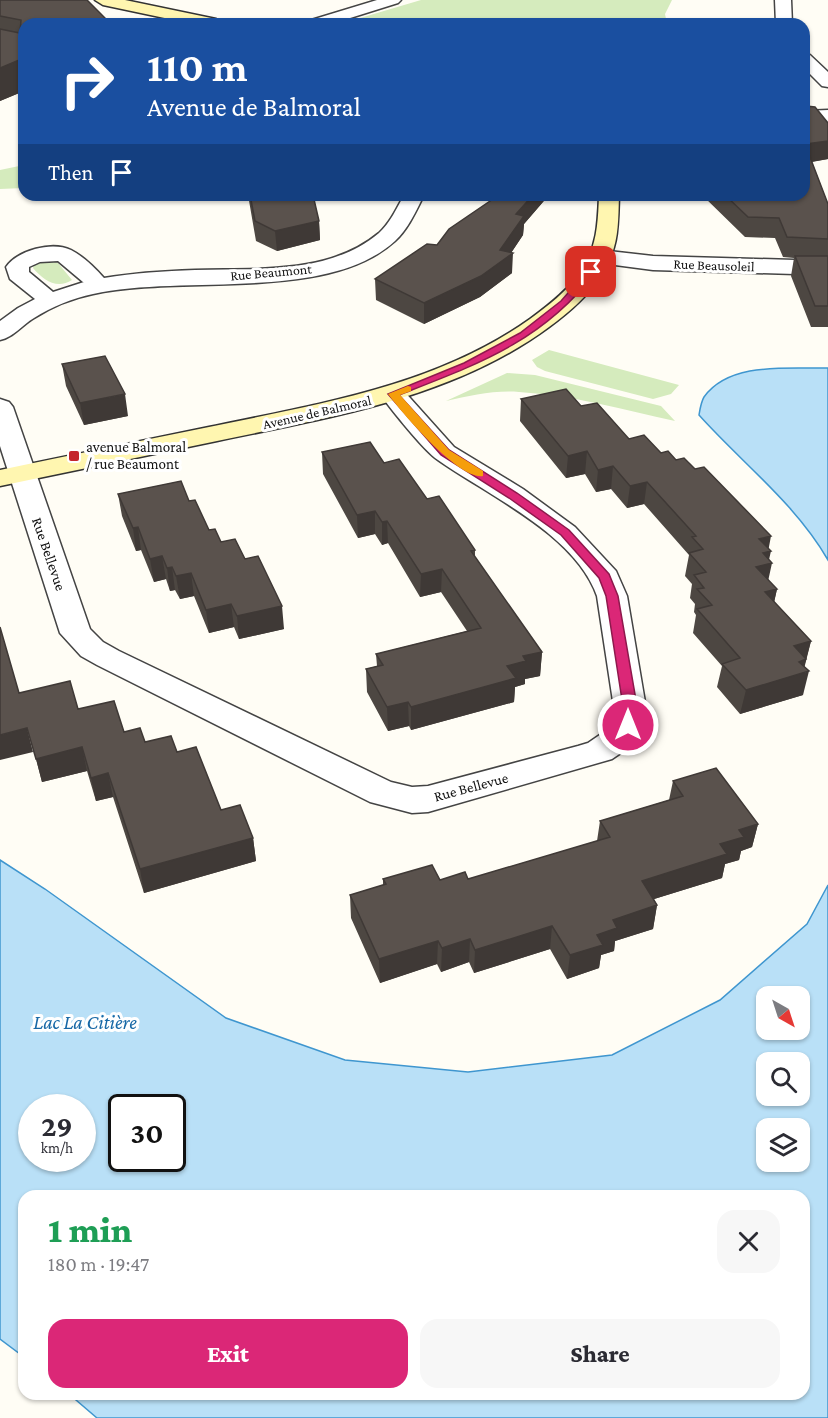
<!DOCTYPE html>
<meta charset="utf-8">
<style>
body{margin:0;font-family:"Crimson Pro",serif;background:#f7f7f7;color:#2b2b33;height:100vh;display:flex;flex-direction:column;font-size:22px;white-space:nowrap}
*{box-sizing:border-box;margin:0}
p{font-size:20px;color:#7c7c81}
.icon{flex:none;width:33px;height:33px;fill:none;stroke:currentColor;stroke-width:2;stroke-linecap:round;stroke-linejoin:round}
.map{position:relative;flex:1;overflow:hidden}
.sheet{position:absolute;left:18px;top:1190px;width:792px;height:210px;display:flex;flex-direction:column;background:#fff;border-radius:18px;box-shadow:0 2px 4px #0004}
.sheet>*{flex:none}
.banner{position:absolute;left:18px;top:18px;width:792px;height:183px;border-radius:18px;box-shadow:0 2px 4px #0004;background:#1a4fa0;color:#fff;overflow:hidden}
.needle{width:39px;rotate:141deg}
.buttons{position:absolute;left:756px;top:986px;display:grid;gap:12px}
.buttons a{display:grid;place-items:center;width:54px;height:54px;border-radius:12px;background:#fff;box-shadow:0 2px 4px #0004;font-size:30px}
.speed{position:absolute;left:18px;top:1094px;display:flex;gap:12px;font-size:30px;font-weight:700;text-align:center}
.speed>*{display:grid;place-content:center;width:78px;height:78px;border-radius:50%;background:#fff;box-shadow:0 2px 4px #0004;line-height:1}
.speed small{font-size:15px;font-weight:400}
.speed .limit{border:3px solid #111;border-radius:9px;background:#fff;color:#111}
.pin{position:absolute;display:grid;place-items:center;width:51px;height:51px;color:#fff;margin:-26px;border-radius:12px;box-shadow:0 3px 9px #0006}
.me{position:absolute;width:66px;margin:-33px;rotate:0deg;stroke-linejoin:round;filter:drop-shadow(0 0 4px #0008)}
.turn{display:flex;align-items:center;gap:21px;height:126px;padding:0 30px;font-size:27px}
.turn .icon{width:78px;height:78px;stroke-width:2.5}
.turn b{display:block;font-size:42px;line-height:51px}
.then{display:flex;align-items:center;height:57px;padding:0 30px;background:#0003;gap:12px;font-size:22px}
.round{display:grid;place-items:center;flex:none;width:63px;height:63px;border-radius:18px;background:#f7f7f7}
.summary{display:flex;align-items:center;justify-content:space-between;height:102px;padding:0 30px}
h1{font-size:36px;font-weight:800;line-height:45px;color:#1e9e55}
.action{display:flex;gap:12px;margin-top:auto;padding:12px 30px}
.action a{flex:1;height:69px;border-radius:18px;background:#db2777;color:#fff;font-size:24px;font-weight:800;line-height:69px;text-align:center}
.action a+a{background:#f7f7f7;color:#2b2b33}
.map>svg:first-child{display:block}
</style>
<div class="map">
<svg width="828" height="1418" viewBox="0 0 828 1418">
<rect width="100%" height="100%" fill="#fffdf5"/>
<path fill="#d5ebbd" d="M421,0H672L665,14L667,24H340Z
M24,165V188L0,189V170Z
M48,261L58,263L72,280C57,290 43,280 33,268L34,265Z
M549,350L679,385L671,394L653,399L545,371L537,367L532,360Z
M507,373L535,375L661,406L675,421C624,410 572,395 519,392C494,390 470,396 446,401Z"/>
<path fill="#b9e0f7" stroke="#3f96cf" stroke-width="1.5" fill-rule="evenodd" d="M828,368V560C795,503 742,463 699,415C700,409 701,402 704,397C730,361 789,369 828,368Z
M0,860L45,889L226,1018L345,1060L468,1072L612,1055L720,1000L807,924L828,885V1418H97L69,1394H804V1196H24V1357L0,1339ZM766,996H800V1029H766ZM766,1062H800V1095H766ZM32,1107H82V1158H32ZM122,1107H172V1158H122ZM766,1128H800V1161H766Z"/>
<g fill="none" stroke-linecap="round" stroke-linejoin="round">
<defs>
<path id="street" d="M377,0H401L398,3L331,24H306L308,21Z
M775,0H791L792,24H776Z
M804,54L810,55L828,72V87L822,86L804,68Z
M828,110V122L804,123V111Z
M404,195H424C416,211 408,229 395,241C327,303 181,274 93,294C73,298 51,307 34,318C22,325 14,337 0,340V321L18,308L35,299L10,279L6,267C18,250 52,241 71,250C83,256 96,269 104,278C134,273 164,271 195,270C256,268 329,275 379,233C390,223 397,208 404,195ZM58,261L83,282H84L53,292L29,272V267L40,262Z
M600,250L653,256L828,261V275L653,270L592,262L589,257L592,252Z
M393,386L402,389L454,447L523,489L575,527L616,571L627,596L646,708C643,737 635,744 612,759L428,812L412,813L370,802L97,665L81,656L60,633L0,446V399L9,402L13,407L90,629L103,642L119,651L391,782L412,787L428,786L578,746L588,743L610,728L614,708L597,596C575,534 489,496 438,460C424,451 391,409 380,394L384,389Z"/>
<path id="secondary" d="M95,0H125L216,19L224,24H193L103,5Z
M599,195H619C618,228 619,248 600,277C587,297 567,314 549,327C453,398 331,417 217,441C145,456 72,471 0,486V470C70,455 140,441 209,427C319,404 436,386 530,319C548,306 567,291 580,273C597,248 598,224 599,195Z"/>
</defs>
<use href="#street" stroke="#444" stroke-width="3"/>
<use href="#secondary" stroke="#333" stroke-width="3"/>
<use href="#street" fill="#fff" fill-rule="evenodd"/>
<use href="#secondary" fill="#fff6b0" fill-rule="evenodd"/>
</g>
<path fill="#4d4742" d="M0,0L110,23V24H24V91L0,101Z
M806,106L828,123V159L812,162L828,204V327H811L791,276L794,258L783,257L775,238L745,237L702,195H804Z
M248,195H313L319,221L320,240L277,251L256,241Z
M499,195H549L524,224L523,235L511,253L512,273L480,297L424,324L376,300L375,279L437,245Z
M62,364L128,416L84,425L66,386Z
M521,399L581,406L629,439L661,453L768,549V580L777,589L774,602L811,641L804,667L803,695L740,714L717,687L722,666L693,633L696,615L694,612L695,604L690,598L692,584L685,576L689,555L644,504L627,508L611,489L596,492L585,474L566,478L520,421Z
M322,452L384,463L427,499L475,550V557L542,652L540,676L525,679V684L515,687L514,702L411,730L409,726L388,731L367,692L366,669L377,666L376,654L467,631L441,592L420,597L388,543L382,545L375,534L358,538L323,474Z
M118,494L189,501L209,530L221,542L245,559L284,629L239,639L234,627L209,633L194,596L180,599L175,590L170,591L166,579L154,582L141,550L136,551L122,516Z
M19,693L78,709L145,742L177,752L221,810L253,838L256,861L144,893L113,797L96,801L87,771L42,782Z
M673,781L758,824L752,847L741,851L739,860L725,864L722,878L654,899L657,905L653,929L615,941L614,951L601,955L599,968L567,979L550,949L474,973L469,962L441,972L437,964L380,983L351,918L350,895L383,885V879L440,880L468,879L597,841L600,821L669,800Z"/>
<path fill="#3f3936" d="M24,58V91L0,101V68Z
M828,141V159L804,163L805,144Z
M533,195H549L524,224L523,235L509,256L513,253L512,273L480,297L424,324V303L500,250L516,214Z
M319,221L320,240L277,251L275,231Z
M125,394L128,416L84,425L80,403Z
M587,451L585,474L566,478L568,456Z
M613,466L611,489L596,492L598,470Z
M647,482L644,504L627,508L630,486Z
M375,511V534L358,538L357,515Z
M387,521L388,543L382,545V522Z
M138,527L141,550L136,551L133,528Z
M771,536L768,552L771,551L768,564L772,563L767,586L751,590L759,539Z
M162,556L166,579L154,582L150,559Z
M172,567L175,590L170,591L167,568Z
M442,569L441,592L420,597L421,574Z
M191,573L194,596L180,599L176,576Z
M777,589L772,612L765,592Z
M231,604L234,627L209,633L206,610Z
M282,606L284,629L239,639L237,616Z
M811,641L803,673L809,671L803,695L740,714L746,690L794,646Z
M542,652L540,676L525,679V684L515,687L514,702L411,730V707L507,666L523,656Z
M408,702L409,726L388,731L387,707Z
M27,728L33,752L0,760V735Z
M82,747L87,771L42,782L36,759Z
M108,773L113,797L96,801L91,778Z
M758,824L752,847L741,851L739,860L725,864L722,878L638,904L642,881L720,844L739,830Z
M253,838L256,861L144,893L140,869Z
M657,905L653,929L615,941L614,951L601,955L599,968L567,979L570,955L597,935L613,920Z
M552,926L550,949L474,973L475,950Z
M470,939L469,962L441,972L442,948Z
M438,941L437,964L380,983L379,959Z"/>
<path fill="#5a524d" stroke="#3f3936" stroke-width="1.5" d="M0,0H87L110,23L106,24H24V58L0,68V29L20,33L21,20L0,16Z
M804,93L805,94L806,106L815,107L828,123V141L805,144L828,204V239L787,237L779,218L748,217L725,195H804Z
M250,195H313L319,221L275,231L255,221Z
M499,195H533L516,214L524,216L500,250L513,253L481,276L424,303L375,279L427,244L437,245L449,229Z
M795,256H828V306H815Z
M105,356L125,394L80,403L62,364Z
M566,389L581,406L597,403L629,439L644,435L661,453L668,451L676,460L684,458L695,469L704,467L771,536L759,539L771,551L763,553L772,563L756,567L777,589L765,592L811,641L794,646L806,659L799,662L809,671L746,690L722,664L740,658L697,609L712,605L697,589L704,588L694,575L706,572L689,553L703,549L692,537L696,536L647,482L630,486L613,466L598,470L587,451L568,456L521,399Z
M370,442L384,463L399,459L427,499L439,496L475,550L471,551L542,652L523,656L526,661L507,666L516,678L411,707L408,702L387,707L366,669L383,665L376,654L481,628L442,569L421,574L387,521L382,522L375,511L357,515L322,452Z
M181,481L189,501L195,500L209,530L215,529L221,542L235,539L245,559L258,556L282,606L237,616L231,604L206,610L191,573L176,576L172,567L167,568L162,556L150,559L138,527L133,528L118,494Z
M0,627L19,693L70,681L78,709L114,701L124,732L140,728L145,742L171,736L177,752L196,747L221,810L240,805L253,838L140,869L108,773L91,778L82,747L36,759L27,728L0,735Z
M716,768L758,824L739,830L744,837L720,844L727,854L642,881L657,905L613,920L617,928L597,935L603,945L570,955L552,926L475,950L470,939L442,948L438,941L379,959L350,895L386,884L383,879L432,865L440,880L465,872L468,879L610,837L600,821L683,796L673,781Z"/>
<path fill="#db2777" stroke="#8e194d" stroke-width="1.5" d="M588,270L596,272C542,342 478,364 399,395L449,450L517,493L569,530L609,574L618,596L636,700L635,725L628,730L621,725L622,700L606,596L599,578L561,535L509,498L441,455L388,394L464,363L520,333L561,301Z"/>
<path fill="#f59e0b" d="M408,386L411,387V391L400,395L449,450L483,471V476C459,480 402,413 388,394Z"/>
<rect fill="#c4262e" stroke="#fff" stroke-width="2" x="68" y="450" width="12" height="12" rx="3"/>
<g text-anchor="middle" stroke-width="6" stroke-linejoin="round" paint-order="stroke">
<g font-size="14" fill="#111" stroke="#fff">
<text transform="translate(714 265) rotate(2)" y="5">Rue Beausoleil</text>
<text transform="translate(271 272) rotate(-5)" y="5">Rue Beaumont</text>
<text transform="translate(317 412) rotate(-13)" y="5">Avenue de Balmoral</text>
</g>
<g font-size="15" fill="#111" stroke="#fff" text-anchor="start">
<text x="86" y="452">avenue Balmoral<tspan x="86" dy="17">/ rue Beaumont</tspan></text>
</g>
<g font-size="15" fill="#111" stroke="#fff">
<text transform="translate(49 554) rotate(71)" y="5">Rue Bellevue</text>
<text transform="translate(471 787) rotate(-15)" y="5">Rue Bellevue</text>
</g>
<g font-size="20" font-style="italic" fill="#1768a6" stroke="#fff">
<text x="85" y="1029">Lac La Citière</text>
</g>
</g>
</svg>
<div class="buttons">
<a><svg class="needle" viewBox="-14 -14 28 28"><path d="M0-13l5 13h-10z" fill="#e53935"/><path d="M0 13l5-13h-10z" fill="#7c7c81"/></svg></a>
<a><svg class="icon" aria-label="search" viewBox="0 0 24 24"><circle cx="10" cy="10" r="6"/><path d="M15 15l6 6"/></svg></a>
<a><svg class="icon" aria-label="layers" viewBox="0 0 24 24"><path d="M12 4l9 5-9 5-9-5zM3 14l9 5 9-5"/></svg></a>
</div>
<div class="speed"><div>29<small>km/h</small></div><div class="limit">30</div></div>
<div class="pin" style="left:591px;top:272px;background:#d93025"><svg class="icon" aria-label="arrive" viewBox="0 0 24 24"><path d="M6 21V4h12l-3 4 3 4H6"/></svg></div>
<svg class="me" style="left:628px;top:725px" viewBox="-20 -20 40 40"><circle r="17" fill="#db2777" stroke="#fff" stroke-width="3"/><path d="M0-11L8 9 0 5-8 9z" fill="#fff"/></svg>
<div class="banner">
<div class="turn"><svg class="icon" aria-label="right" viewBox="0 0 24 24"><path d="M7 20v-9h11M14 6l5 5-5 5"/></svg><div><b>110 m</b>Avenue de Balmoral</div></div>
<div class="then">Then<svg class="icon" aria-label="arrive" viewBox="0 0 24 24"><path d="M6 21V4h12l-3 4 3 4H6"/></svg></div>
</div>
<section class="sheet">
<div class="summary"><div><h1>1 min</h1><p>180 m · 19:47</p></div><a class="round"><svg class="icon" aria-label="close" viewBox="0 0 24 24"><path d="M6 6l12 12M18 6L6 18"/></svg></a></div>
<div class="action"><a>Exit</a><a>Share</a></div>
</section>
</div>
